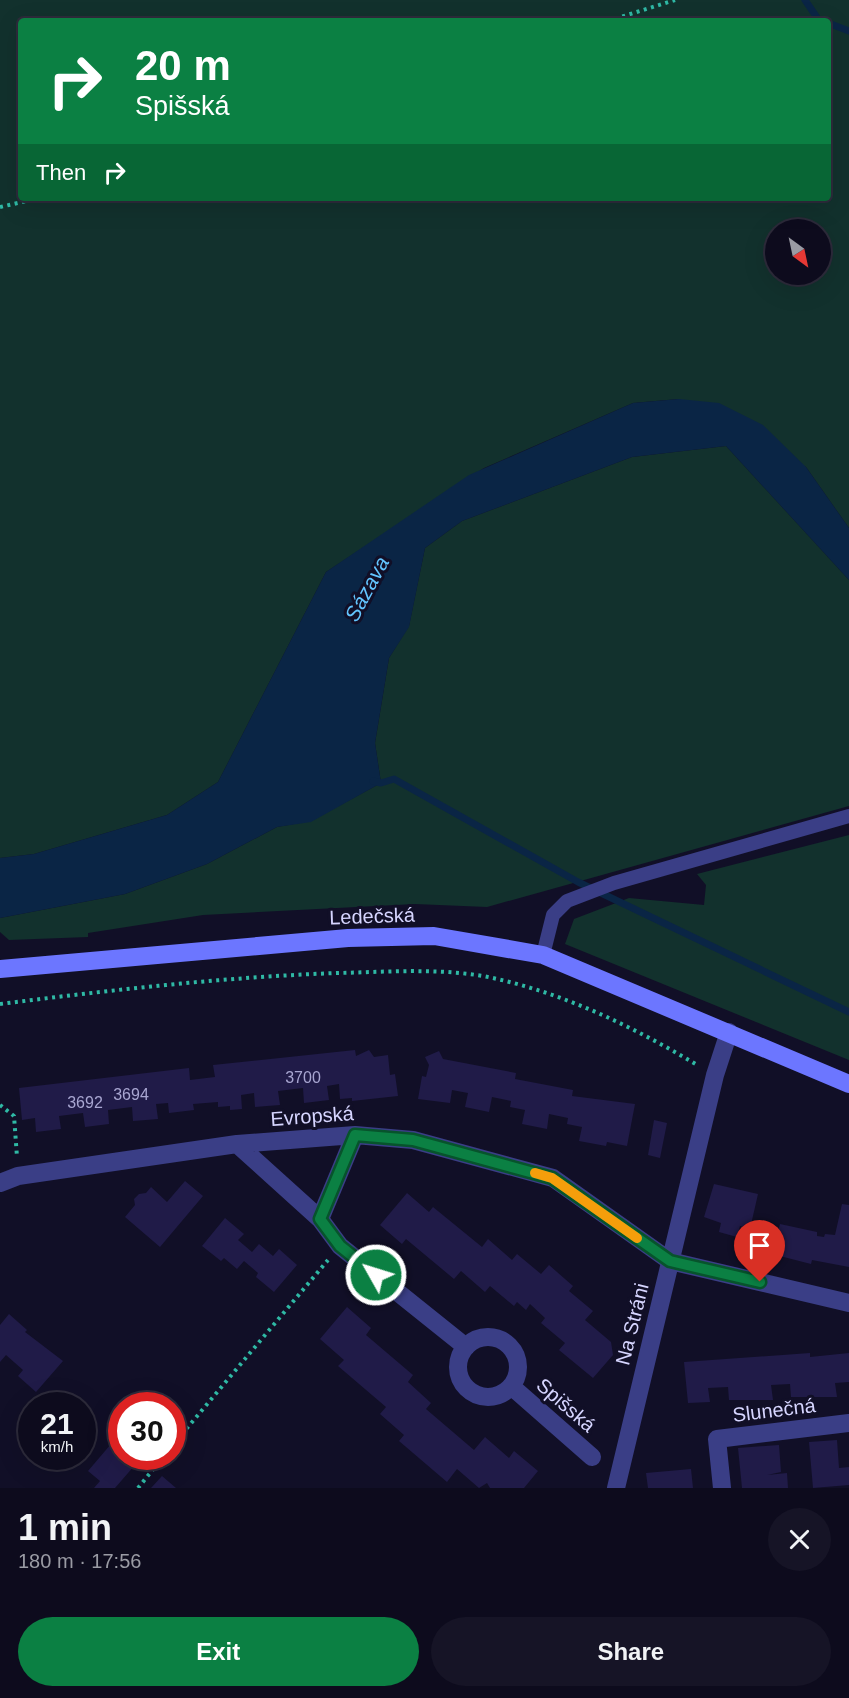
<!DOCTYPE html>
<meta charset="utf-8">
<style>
body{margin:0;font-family:Helvetica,sans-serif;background:#161426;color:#f1f3f6;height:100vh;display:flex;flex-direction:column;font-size:22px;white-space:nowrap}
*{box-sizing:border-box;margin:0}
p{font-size:20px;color:#9a9ba4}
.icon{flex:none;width:33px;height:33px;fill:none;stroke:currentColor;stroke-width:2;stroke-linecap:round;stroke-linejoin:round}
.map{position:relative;height:1488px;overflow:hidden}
.sheet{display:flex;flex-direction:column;background:#0d0b1d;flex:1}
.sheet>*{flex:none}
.guide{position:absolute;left:18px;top:18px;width:813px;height:183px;border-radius:6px;box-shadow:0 6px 24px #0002,0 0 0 2px #2d2b3b;background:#0b8043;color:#fff;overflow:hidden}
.needle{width:39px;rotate:147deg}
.controls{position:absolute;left:765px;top:219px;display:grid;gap:12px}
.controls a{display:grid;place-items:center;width:66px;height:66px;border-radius:50%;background:#0d0b1d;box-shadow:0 6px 24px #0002,0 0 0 2px #2d2b3b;font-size:30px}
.speed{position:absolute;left:18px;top:1392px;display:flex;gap:12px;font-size:30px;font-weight:700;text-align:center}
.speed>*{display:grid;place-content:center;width:78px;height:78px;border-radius:50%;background:#0d0b1d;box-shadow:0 6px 24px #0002,0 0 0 2px #2d2b3b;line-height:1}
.speed small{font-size:15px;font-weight:400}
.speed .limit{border:9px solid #d22;background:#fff;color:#111}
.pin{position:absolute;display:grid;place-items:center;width:51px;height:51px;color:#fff;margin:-62px -26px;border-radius:50% 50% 50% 0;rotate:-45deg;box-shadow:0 0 6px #0007}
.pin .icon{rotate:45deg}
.me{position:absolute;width:66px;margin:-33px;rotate:309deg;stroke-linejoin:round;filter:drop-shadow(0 0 4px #0008)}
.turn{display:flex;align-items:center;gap:21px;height:126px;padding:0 18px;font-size:27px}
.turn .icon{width:78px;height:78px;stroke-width:2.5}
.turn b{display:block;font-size:42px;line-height:51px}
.then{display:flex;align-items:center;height:57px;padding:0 18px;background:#0003;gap:12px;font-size:22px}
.round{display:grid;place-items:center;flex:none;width:63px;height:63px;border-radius:32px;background:#161426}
.summary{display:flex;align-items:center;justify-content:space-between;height:102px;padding:0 18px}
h1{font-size:36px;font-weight:800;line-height:45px}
.action{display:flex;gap:12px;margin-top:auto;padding:12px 18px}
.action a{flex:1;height:69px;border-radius:36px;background:#0b8043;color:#fff;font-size:24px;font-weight:800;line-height:69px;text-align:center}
.action a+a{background:#161426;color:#f1f3f6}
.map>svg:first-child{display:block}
</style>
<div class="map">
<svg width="849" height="1488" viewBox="0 0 849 1488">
<rect width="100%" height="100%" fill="#110f27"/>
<path fill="#12312d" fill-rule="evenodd" d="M0,0H849V528L806,467L679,399L633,403L484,468L326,572L218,782L167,815L34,854L0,858ZM21,21H828V198H21ZM776,230H820V274H776Z
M726,446L849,580V806L487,907L415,904L203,915L88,933V937L9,940L0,932V918L125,894L207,864L277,827L311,821L381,783L375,743L389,658L409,626L425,548L462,521L632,457Z
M849,835V1060L565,944L574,919L629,898L704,905L706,885L697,874Z"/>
<path fill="#0a2545" d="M679,399L719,403L763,425L806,467L849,528V580L726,446L632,457L462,521L425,548L409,627L389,658L375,743L381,783L311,822L277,827L207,864L125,894L0,918V858L34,854L167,815L218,782L326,572L469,475L633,403Z"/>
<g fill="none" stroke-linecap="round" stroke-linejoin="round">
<path stroke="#0a2545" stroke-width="7" d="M805,0L818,19L823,21
M828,23L849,31
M373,781L381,783L394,779L578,882L849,1012"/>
</g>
<path fill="#201b48" d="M355,1050L356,1056L369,1050L374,1057L388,1055L390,1075L395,1074L398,1096L352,1101V1098L340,1099L339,1084L327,1086L329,1100L304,1103L303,1088L278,1091L280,1105L267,1106L255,1107L254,1093L241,1095L242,1109L230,1110V1106L218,1107V1102L193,1104L194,1110L169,1113L168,1103L156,1104L158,1119L146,1120L133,1121L132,1107L108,1110L109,1124L85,1127L83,1113L59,1116L61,1129L36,1132L35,1118L22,1120L19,1088L189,1068L190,1080L215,1077L213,1065Z
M439,1051L443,1059L516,1073L515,1079L573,1090L572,1096L635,1104L627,1146L607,1142L606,1146L579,1141L582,1127L567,1124L568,1118L549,1114L547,1129L522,1124L525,1110L510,1107L511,1101L492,1097L489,1112L465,1107L468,1093L452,1090L450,1103L418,1099L422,1076L426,1077L429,1065L425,1057Z
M654,1120L667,1123L660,1158L648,1155Z
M185,1181L203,1196L160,1247L125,1217L135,1205L134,1199L139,1194L146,1193L151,1187L167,1202Z
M714,1184L758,1194L750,1229L740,1226L737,1237L719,1232L721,1223L704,1217Z
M407,1193L429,1212L433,1207L482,1247L488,1239L512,1260L517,1254L541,1274L549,1265L573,1286L569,1291L593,1311L585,1320L611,1342L613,1355L593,1378L559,1350L565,1343L541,1323L545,1318L530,1304L526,1310L517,1302L514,1306L490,1286L485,1292L461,1271L454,1279L406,1239L402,1244L380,1225Z
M842,1204L849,1205V1267L812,1260L811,1264L772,1254L780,1224L817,1232V1236L824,1237L825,1234L835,1235Z
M225,1218L244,1234L238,1240L252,1252L259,1244L273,1256L279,1249L297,1265L274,1292L256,1277L258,1273L244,1261L237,1269L224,1258L221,1261L202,1246Z
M347,1307L371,1328L366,1335L413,1375L408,1382L431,1403L426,1409L474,1450L485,1437L509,1458L514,1451L538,1471L524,1488H490L487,1483L479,1488L457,1469L447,1482L399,1441L404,1435L380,1414L386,1407L338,1366L344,1360L320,1339Z
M9,1314L27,1330L25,1332L63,1361L36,1392L18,1376L23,1370L6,1355L0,1362V1325Z
M810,1353V1357L849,1353V1382L835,1383L837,1397H791L790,1384L771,1385L773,1400H729L728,1387L708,1388L710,1402L688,1403L684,1362Z
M67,1393L74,1399L79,1398L83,1406H56Z
M82,1407L90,1413L82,1423Z
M837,1440L839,1468L849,1467V1485L813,1488L809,1442Z
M111,1444L118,1450L122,1449V1456H128L135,1465L115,1488H94L100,1481L88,1471Z
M779,1445L781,1472L767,1475L787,1473L788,1488H742L738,1448Z
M691,1469L693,1488H648L646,1473Z
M162,1476L176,1488H151Z"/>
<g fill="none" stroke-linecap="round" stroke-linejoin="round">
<path stroke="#2fb9a5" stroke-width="4" stroke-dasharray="3 4.5" stroke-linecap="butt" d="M608,21L675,0
M0,207L40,198
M0,1004C112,990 225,977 338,973C386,972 435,968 483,976C560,991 632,1026 699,1066
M0,1105L14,1116L17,1157
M172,1446L328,1260
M138,1488L164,1456"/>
<path stroke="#3a3e86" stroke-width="14" d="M543,955L553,915L567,901L614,883L849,816"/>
<path stroke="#3a3e86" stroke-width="18" d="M237,1144L320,1219L340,1246L466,1347
M0,1183L18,1176L237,1144L355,1135L413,1140L553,1178L670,1261L849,1303
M320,1219L355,1135
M458 1367a30 30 0 1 1 60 0a30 30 0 1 1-60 0Z
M511,1386L592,1457
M616,1488L715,1075L729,1032
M722,1488L717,1439L849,1423"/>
<path stroke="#6c76ff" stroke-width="18" d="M0,969L348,938L434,936L543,955L849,1084"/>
</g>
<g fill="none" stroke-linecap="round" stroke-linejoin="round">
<defs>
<path id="route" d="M376,1275L340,1246L320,1219L355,1135L413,1140L552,1178L670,1261L760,1282"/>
</defs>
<use href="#route" stroke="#07532c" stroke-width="15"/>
<use href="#route" stroke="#0b8043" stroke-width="10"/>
<path stroke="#f59e0b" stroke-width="10" d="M535,1173L552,1178L637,1238"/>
</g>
<g text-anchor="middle" stroke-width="6" stroke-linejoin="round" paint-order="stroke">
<g font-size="16" fill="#a8a6d1">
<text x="303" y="1083">3700</text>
<text x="131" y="1100">3694</text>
<text x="85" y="1108">3692</text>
</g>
<g font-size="20" fill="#d6d5ff" stroke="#110f27">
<text transform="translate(372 916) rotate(-2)" y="7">Ledečská</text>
<text transform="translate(312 1116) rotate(-4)" y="7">Evropská</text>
<text transform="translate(632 1324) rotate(-76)" y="7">Na Stráni</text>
<text transform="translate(566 1405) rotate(41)" y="7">Spišská</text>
<text transform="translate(774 1410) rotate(-7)" y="7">Slunečná</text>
</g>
<g font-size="21" font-style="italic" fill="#63c5ff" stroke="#110f27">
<text transform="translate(367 589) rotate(-62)" y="7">Sázava</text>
</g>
</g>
</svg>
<div class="controls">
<a><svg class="needle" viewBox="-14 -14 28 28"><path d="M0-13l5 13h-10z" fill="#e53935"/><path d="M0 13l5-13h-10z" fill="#9a9ba4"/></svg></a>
</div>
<div class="speed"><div>21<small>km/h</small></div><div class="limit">30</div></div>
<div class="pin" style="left:760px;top:1282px;background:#d93025"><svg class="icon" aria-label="arrive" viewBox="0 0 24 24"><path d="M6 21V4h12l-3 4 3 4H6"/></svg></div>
<svg class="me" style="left:376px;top:1275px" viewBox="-20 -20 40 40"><circle r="17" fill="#0b8043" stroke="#fff" stroke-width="3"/><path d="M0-11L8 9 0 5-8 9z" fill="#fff"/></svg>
<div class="guide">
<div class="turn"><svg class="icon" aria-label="right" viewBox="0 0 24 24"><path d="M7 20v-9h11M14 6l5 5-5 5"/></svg><div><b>20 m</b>Spišská</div></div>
<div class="then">Then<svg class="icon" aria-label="right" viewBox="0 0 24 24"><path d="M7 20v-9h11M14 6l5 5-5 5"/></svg></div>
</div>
</div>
<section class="sheet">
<div class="summary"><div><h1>1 min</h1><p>180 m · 17:56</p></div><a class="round"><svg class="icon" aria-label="close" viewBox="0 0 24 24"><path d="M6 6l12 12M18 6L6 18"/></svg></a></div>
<div class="action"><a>Exit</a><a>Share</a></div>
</section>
